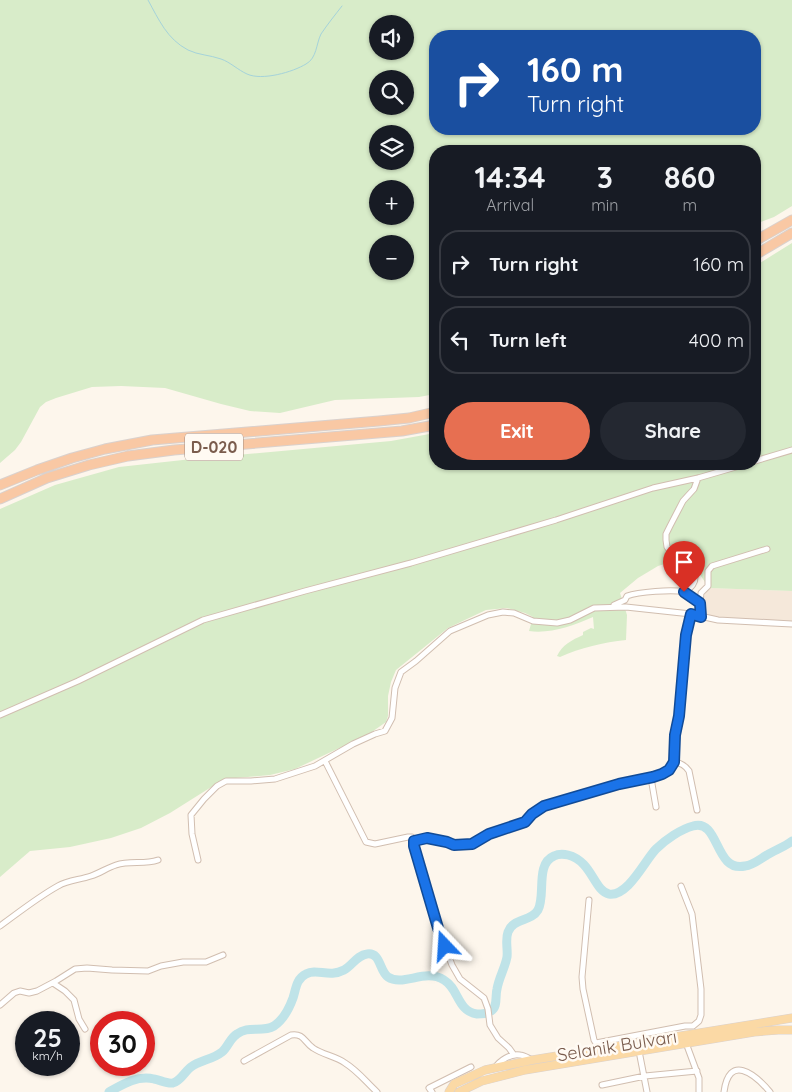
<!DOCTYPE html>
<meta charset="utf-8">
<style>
body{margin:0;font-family:Quicksand,sans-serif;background:#242831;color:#f1f3f6;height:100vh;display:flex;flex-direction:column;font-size:19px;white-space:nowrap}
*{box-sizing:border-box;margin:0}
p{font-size:16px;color:#9ea1a6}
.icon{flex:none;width:28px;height:28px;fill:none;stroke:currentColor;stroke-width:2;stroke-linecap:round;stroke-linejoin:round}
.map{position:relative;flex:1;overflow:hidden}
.side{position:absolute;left:429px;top:145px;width:332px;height:325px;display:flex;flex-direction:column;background:#171b24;border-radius:20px;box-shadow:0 1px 4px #0004}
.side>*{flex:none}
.top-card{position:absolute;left:429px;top:30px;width:332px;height:105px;border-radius:20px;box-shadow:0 1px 4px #0004;background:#1a4fa0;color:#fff;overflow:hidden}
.controls{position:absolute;left:369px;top:15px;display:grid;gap:10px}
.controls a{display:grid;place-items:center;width:45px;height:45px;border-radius:50%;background:#171b24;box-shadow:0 1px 4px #0004;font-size:25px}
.speed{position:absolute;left:15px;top:1011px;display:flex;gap:10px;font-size:25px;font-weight:700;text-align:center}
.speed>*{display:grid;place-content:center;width:65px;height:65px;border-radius:50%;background:#171b24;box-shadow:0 1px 4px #0004;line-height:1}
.speed small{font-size:12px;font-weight:400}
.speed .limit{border:8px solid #d22;background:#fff;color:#111}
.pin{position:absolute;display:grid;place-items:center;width:42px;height:42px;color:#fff;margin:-51px -21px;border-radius:50% 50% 50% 0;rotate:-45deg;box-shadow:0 0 5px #0007}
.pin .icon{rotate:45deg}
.me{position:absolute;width:55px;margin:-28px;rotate:340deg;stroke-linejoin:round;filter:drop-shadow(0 0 4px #0008)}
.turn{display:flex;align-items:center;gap:18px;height:105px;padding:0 15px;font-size:22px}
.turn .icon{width:65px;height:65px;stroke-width:2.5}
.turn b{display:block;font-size:35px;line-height:42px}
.eta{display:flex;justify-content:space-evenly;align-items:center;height:85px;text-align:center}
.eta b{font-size:30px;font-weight:700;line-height:35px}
.action{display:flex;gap:10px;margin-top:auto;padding:10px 15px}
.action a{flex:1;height:58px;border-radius:30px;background:#e76f51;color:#fff;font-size:20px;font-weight:700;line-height:58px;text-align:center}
.action a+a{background:#242831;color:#f1f3f6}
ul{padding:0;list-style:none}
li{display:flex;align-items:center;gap:15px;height:68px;margin:0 10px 8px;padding:0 5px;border:2px solid #363941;border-radius:20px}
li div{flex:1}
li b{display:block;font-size:19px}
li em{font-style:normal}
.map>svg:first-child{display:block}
</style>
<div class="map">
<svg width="792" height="1092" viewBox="0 0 792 1092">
<rect width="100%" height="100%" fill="#fdf6ec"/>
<path fill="#f5e8da" d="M709,588L792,591V623L704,616L703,598Z"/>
<path fill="#d8ecc9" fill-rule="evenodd" d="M0,0H792V206L774,217L755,224V151H435V394L419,397L335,400L280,413L250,411L221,404L165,388L121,386L92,387L56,398L46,402L40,407L21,442L15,450L0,463ZM378,24H405V51H378ZM435,36H755V129H435ZM378,79H405V106H378ZM378,134H405V161H378ZM378,189H405V216H378ZM378,244H405V271H378Z
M792,243V591L709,588L688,557L658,566L638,578L620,593L627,615L626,640C604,642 580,648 560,657L557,656C562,645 572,640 583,635V632L591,628L594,629L593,617C573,626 550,634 529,631L533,617L525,613L507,608L486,610L448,628L396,670L391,682L388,696V716L386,722L369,734L295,769L270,775L224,779L170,813L141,828L111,838L70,847L30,851L0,877V509L55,485L119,467L192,459L391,441L435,433V464H755V266Z"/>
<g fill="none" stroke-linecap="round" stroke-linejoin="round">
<path stroke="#a5d3da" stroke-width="1" d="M148,0C159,20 167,39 188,50C198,55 210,55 221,59C230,62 238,70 247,74C262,81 293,72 306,64C317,58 316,44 321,34C327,25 335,15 342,6"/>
<path stroke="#bfe3e8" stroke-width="9" d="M109,1092C123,1084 138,1075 154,1079C160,1080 167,1084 173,1083C181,1081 185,1071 191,1067C200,1060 212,1060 222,1052C228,1047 230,1038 237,1034C248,1025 262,1033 274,1026C283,1020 289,1009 293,998C296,989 296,979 306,974C317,968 329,978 344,970C352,966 357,955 367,954C381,952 379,971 388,977C403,987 425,968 444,980C459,989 457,1011 477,1014C481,1014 487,1014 491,1011C498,1007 495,996 497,989C499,977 505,968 507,957C508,949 505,940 508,932C513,918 531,922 538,910C546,895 535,864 554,856C558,854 564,854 568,855C592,861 594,891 609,894C628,897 645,860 656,849C665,840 681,829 693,826C720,818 714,873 745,866C753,865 760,859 767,855C775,850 784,847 792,841"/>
<defs>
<path id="minor" d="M755,461L792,450
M684,592C692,587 696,583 695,574L689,564L684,559L678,557L670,551L667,547L666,540V534L670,526L683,501L694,489L698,478
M700,603L701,593L708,586V571L712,566L767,549
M614,605L625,600L627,596C638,592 673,589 684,592C689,593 696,599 700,603L701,617
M0,715L78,681L203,620L305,591L411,563L556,520L653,488L698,478L746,464
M325,761L366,842L375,844L408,837H412L414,841V846L438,928L452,965L460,979L484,998L488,1009L490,1025L498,1038L509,1048L514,1055
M674,762C681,763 685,765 689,771L697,810
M651,778L656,807
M414,841L427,838L447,842L454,845L472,844L489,834L525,822L532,814L544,806L619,784L653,777L662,774L669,770L674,762L675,735L679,716L686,635L691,614
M198,860L192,834L191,815L204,799L217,786L226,781H251L275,779L315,766L353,744L375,734L385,731L392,718L395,688L401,672L416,661L450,631L488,615L503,612L514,613L533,621L557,623L570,620L594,608L626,607L691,614L718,620L792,624
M589,900L582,977L583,989L594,1040L597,1045
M0,926C18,913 38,897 58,886C68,880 79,880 91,876C100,873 107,868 116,865C130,860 144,865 158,860
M53,983L65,991L74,1000L79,1019L85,1029
M0,1005L14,993L20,991L29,993L37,991L56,981L75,969L87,968L112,970L148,971L161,966L183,962H206L223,955
M596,1043L685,1026H693L699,1021L701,1015V989L692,914L681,886
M686,1043L699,1078V1092
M639,1051L647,1092
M244,1061L291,1035C304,1033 304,1042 313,1048C323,1055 336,1056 345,1063C358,1071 366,1082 377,1092
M495,1068C499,1061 511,1053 520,1055C524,1055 528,1058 532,1060
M602,1085L645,1076L697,1071
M432,1092L429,1088L471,1067
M724,1092C729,1054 754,1073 770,1092"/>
<path id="primary" d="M449,1092L454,1084L485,1070L532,1060L792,1018
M459,1092L482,1081L525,1070L754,1032L778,1030H792"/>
<path id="trunk" d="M755,241L792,220
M755,255L792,233
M0,485L37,470L72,458L105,449L152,440L379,421L409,418L435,412
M0,499L47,478L89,465L128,456L174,450L402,431L435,425"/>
</defs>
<use href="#minor" stroke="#d1beb0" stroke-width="7"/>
<use href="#primary" stroke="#dad1cd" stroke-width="9"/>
<use href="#trunk" stroke="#dad1cd" stroke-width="11"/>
<use href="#minor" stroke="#fff" stroke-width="5"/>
<use href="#primary" stroke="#fbd9a5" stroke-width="8"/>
<use href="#trunk" stroke="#f9c8a4" stroke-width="9"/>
</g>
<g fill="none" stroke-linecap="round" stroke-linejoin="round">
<defs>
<path id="route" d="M445,946L438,928L414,846V841L427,838L447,842L454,845L472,844L489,834L525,822L532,814L544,806L619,784L653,777L662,774L669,770L674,762L675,735L679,716L686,635L691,614L701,617L700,603L684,592"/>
</defs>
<use href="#route" stroke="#114b97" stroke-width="12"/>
<use href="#route" stroke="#1a73e8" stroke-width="9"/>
</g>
<g text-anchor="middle" stroke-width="5" stroke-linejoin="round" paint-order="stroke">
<rect fill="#fffaf3" stroke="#a28b7f" stroke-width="1" x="185" y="433.5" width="58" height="27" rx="4"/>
<g font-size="16" font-weight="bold" fill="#7a5c4d">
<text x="214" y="453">D-020</text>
</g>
<g font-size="18" fill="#7a5c4d" stroke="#fffaf3">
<text transform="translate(617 1046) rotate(-9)" y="6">Selanik Bulvarı</text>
</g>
</g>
</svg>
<div class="controls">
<a><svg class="icon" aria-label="sound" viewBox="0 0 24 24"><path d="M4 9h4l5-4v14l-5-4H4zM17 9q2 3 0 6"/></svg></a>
<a><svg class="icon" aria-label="search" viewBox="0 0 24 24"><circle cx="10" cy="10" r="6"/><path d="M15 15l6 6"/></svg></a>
<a><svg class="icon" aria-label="layers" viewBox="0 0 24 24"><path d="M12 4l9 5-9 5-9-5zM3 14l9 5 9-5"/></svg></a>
<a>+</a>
<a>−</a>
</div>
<div class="speed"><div>25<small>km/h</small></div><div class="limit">30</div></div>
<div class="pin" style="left:684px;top:592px;background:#d93025"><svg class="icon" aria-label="arrive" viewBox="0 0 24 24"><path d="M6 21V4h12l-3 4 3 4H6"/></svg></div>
<svg class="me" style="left:445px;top:946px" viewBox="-20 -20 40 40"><path d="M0-17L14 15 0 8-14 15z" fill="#1a73e8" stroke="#fff" stroke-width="4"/></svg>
<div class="top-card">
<div class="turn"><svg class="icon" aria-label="right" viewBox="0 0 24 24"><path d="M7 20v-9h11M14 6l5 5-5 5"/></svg><div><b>160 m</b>Turn right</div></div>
</div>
<section class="side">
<div class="eta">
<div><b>14:34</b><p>Arrival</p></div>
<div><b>3</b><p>min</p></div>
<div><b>860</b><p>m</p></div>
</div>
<ul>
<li><svg class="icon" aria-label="right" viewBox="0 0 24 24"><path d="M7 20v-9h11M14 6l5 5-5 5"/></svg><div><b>Turn right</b></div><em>160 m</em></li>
<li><svg class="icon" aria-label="left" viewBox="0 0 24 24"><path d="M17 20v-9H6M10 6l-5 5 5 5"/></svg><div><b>Turn left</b></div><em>400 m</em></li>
</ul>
<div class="action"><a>Exit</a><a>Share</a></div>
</section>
</div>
